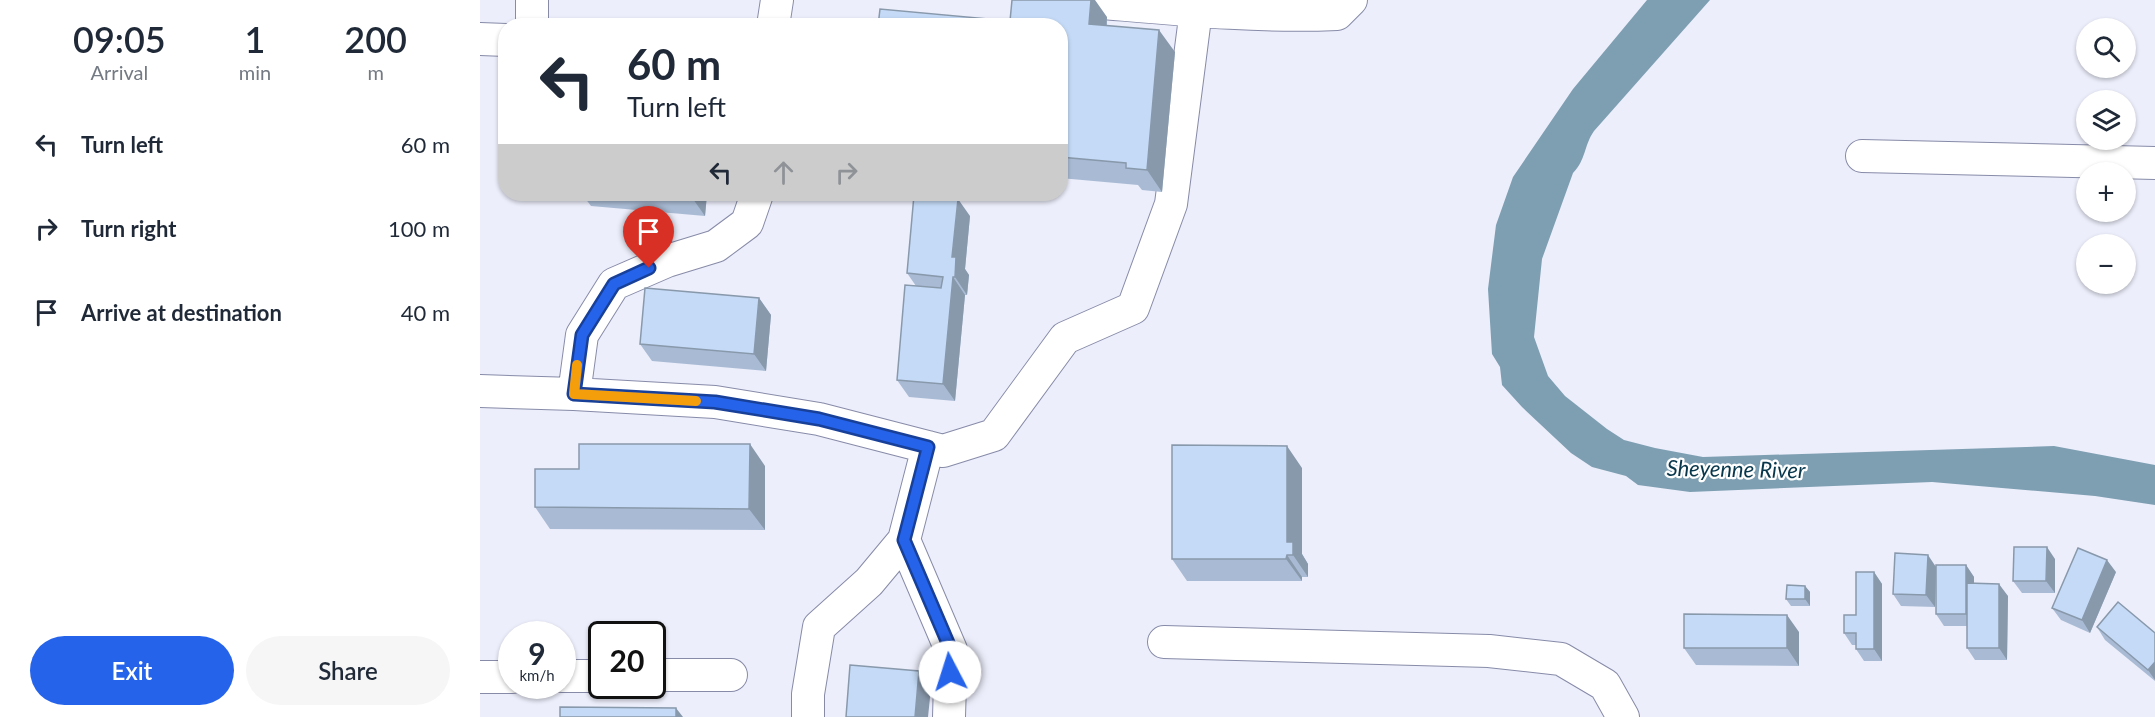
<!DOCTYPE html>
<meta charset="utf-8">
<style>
body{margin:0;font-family:Lato,sans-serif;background:#f6f6f7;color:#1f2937;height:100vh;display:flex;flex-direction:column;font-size:22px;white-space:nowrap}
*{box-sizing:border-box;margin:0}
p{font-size:20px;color:#747a83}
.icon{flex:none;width:33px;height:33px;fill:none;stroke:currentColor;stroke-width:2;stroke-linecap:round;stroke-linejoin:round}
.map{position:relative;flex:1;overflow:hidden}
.panel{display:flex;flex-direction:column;background:#fff;width:480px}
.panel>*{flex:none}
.hud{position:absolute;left:18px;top:18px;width:570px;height:183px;border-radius:24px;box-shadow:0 2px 4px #0004;background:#fff;color:#1f2937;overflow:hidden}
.fabs{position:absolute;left:1596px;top:18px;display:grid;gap:12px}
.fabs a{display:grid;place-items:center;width:60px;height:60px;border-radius:50%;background:#fff;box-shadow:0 2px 4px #0004;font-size:30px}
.speed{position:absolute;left:18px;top:621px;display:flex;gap:12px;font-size:30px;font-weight:700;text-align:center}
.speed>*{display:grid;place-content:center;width:78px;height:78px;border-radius:50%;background:#fff;box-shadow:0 2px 4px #0004;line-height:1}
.speed small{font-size:15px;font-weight:400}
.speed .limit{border:3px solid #111;border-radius:9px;background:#fff;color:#111}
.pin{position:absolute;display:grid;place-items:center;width:51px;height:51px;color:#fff;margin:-62px -26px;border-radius:50% 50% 50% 0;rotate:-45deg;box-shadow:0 0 6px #0007}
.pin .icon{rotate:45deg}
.me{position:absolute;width:66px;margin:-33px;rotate:355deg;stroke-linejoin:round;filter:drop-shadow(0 0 4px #0008)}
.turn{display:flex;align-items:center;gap:21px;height:126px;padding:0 30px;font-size:27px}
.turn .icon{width:78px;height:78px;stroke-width:2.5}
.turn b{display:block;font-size:42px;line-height:51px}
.lanes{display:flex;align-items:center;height:57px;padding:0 30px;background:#0003;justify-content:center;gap:30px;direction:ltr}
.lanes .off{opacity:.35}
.eta{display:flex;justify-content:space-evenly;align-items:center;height:102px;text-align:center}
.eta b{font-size:36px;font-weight:600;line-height:42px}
.button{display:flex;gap:12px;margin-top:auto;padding:12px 30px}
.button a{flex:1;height:69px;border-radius:36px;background:#2563eb;color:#fff;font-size:24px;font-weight:600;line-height:69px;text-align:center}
.button a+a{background:#f6f6f7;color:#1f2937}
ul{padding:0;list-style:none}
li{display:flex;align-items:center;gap:18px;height:84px;padding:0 30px}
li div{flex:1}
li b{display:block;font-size:22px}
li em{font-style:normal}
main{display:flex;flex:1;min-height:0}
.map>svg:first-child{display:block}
</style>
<main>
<section class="panel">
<div class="eta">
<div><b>09:05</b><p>Arrival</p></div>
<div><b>1</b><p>min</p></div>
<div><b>200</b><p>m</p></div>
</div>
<ul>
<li><svg class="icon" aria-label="left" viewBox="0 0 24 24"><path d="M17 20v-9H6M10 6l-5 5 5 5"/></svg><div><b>Turn left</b></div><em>60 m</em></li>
<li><svg class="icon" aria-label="right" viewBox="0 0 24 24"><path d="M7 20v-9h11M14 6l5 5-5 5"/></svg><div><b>Turn right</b></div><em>100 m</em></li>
<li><svg class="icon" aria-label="arrive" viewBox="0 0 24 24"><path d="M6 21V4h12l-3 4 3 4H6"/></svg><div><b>Arrive at destination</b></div><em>40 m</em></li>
</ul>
<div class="button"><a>Exit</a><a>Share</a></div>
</section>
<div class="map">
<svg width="1675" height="717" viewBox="0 0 1675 717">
<rect width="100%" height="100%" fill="#eceefb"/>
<path fill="#7e9fb2" d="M1167,0H1230L1114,131C1104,145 1106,160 1093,173L1062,259L1054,337L1068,376L1085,396L1127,429L1144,440L1175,448L1223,457L1574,446L1675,465V505L1615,496L1452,482L1210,492L1158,485L1146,476L1112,467L1091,453L1042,407L1022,385L1020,367L1012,354L1008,289L1016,225L1033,177L1093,89Z"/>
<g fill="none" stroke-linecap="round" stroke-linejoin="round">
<defs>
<path id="minor" d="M588,0C677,7 767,18 857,14L871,0
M52,26V0
M293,26L297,0
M0,39L26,40
M1382,156L1675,163
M0,391L94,394L235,402L339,419L463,451L514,435L585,338L653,308L691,204L716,10
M94,394L102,335L134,284L187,261L236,246L267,223L277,194
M424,540L448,447
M684,642L1009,651L1081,659L1125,685L1143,717
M172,675H251
M82,676H122
M0,677H32
M328,717V694L339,627L389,582L424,540L471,650L469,717"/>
</defs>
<use href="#minor" stroke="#878ba8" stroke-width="34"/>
<use href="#minor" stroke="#fff" stroke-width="32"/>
</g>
<path fill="#a9bbd4" d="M627,17V26L695,52L682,192L662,190L658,185L580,178V26L530,21Z
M102,194H227L225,216L111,206Z
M490,216L485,269L489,275L487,295H485L475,401L429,397L417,380L436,286L427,273Z
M279,298L291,315L286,371L172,361L160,344Z
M285,466V530L70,529L55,507L99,469Z
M822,468V554L828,564V577H822V581H707L692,559Z
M1575,559V593H1542L1533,581Z
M1486,565L1494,577V583L1528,596L1527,660H1495L1487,648V626H1464L1456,614V574L1455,607L1421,606L1413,594L1456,566Z
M1394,572L1402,584V661H1384L1376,649V645H1372L1364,633L1376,615Z
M1636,572L1610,633L1581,620L1572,608Z
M1325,586L1330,592V606H1311L1306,599Z
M1617,627L1675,633V681L1625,640Z
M1319,632V666L1216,665L1204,648Z"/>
<path fill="#8999ac" d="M611,0H615L627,17L625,46L609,24Z
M679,30L695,52L682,192L667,170Z
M213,194H227L225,216L213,199Z
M478,199L490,216L485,269L489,275L487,295L475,277L472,257Z
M473,277L485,295L475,401L463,384Z
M279,298L291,315L286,371L274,354Z
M270,444L285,466V530L269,509Z
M807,446L822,468V554L828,564V577L813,555L807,542Z
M1567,547L1575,559V593L1566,581Z
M807,555L822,577V581L806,559Z
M1448,555L1456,567L1455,607L1446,595Z
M1627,560L1636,572L1610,633L1602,620Z
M1486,565L1494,577V626L1486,614Z
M1394,572L1402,584V661L1394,649Z
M1519,584L1528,596L1527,660L1519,648Z
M1325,586L1330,592V606L1325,599Z
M1307,615L1319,632V666L1307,648Z
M1675,662V680L1668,670Z
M439,671L451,688L448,717H435Z
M196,708L203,717H196Z"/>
<path fill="#c4daf6" stroke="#8999ac" stroke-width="1.5" d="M532,0H611L609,24L679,30L667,170L646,168V163L580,157V26H398L400,9L530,21Z
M151,194H213V199Z
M434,195L478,199L472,257H476L475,277H473L463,384L417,380L425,285L461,288L463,277L427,273Z
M165,288L279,298L274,354L160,344Z
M99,444H270L269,509L55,507V469H99Z
M692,445L807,446V542H813V555H807L806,559H692Z
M1534,547H1567L1566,581H1533Z
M1598,548L1627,560L1602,620L1572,608Z
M1415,553L1448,555L1446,595L1413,594Z
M1456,565H1486V614H1456Z
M1376,572H1394V649H1376V633H1364V615H1376Z
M1487,583L1519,584V648H1487Z
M1307,585L1325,586V599H1306Z
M1638,602L1675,633V662L1668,670L1617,627Z
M1204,614L1307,615V648H1204Z
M370,665L439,671L435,717H366Z
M80,707L196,708V717H80Z"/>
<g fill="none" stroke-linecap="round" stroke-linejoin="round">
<defs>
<path id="route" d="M169,268L134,284L102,335L94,394L235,402L339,419L448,447L424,540L471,650L470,672"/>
</defs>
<use href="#route" stroke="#184099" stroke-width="15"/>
<use href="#route" stroke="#2563eb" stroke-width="10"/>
<path stroke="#f59e0b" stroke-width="10" d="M97,365L94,394L216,401"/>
</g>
<g text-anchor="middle" stroke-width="4.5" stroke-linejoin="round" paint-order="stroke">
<g font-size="22" font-style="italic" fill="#08374c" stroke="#fff">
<text transform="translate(1256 469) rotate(1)" y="8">Sheyenne River</text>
</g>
</g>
</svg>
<div class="fabs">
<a><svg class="icon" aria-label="search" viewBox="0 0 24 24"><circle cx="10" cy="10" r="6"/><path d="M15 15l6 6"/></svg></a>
<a><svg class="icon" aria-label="layers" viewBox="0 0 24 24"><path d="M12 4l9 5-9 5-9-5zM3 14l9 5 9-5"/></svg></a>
<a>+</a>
<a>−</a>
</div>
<div class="speed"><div>9<small>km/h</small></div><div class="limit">20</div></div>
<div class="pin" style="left:169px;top:268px;background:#d93025"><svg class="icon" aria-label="arrive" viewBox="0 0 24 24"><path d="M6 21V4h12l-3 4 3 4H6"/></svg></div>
<svg class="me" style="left:470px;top:672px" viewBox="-20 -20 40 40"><circle r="19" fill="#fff"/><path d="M0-13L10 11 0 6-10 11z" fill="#2563eb"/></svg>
<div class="hud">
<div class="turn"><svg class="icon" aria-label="left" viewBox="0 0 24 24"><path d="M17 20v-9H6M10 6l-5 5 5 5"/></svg><div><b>60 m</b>Turn left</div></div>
<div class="lanes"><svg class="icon" aria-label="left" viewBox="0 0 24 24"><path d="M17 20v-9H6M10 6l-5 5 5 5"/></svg><svg class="icon off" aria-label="ahead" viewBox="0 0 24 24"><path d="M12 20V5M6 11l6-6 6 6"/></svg><svg class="icon off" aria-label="right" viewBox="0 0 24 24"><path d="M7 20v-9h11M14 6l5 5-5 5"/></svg></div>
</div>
</div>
</main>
